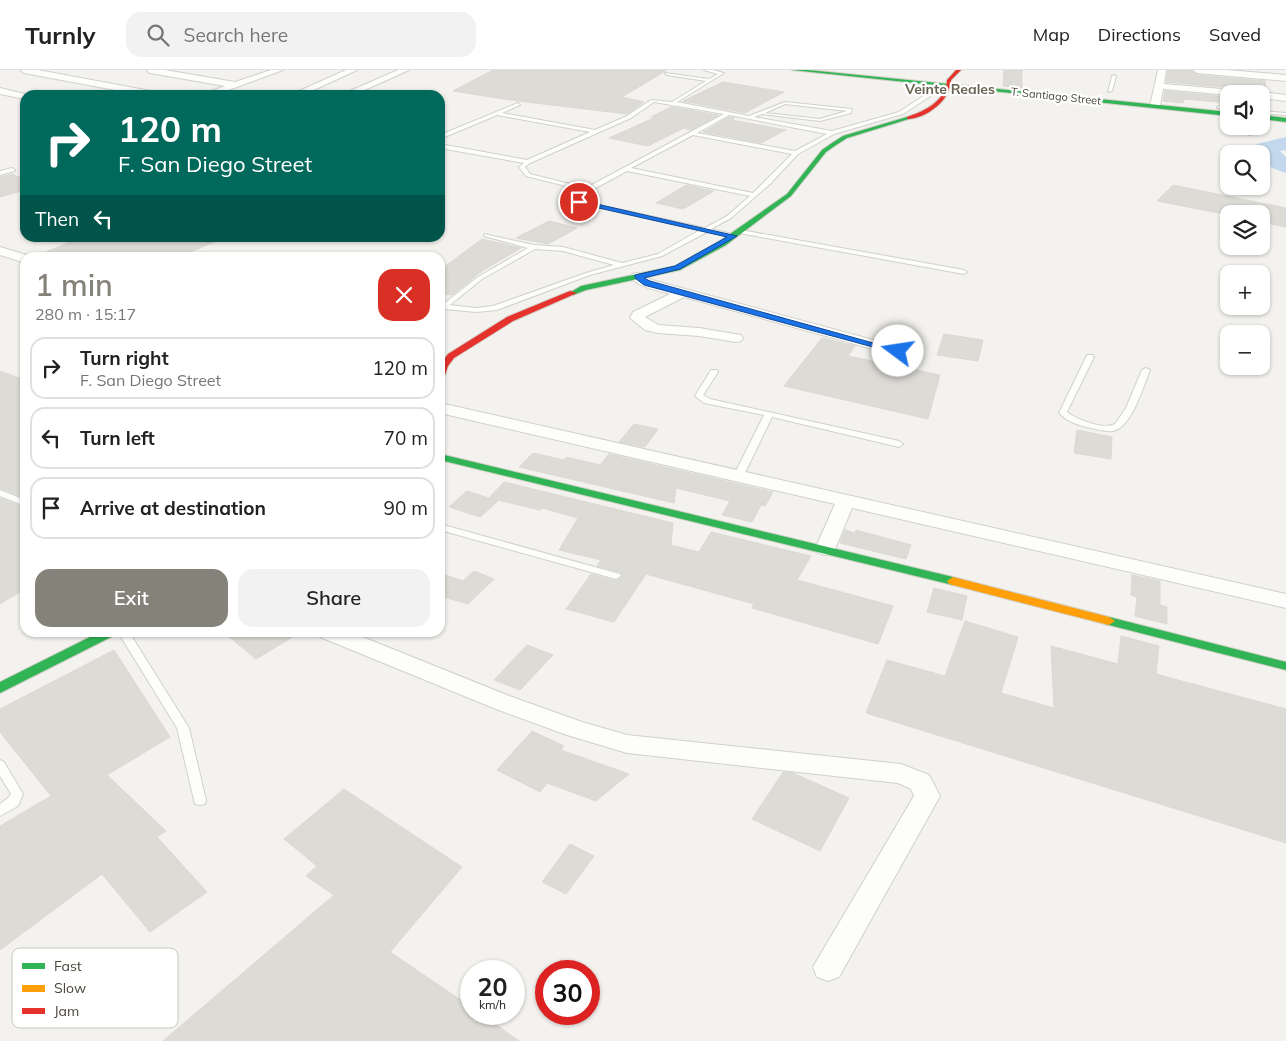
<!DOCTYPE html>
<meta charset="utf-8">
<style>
body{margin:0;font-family:Mulish,sans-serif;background:#f2f2f2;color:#222;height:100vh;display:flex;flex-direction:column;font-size:19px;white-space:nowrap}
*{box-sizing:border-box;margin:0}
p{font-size:16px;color:#767676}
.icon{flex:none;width:28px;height:28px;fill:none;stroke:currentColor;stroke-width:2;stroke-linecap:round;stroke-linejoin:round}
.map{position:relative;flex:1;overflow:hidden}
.drawer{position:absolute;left:20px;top:182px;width:425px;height:385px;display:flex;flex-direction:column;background:#fff;border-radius:15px;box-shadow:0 1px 4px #0004}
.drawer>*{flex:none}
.guide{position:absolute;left:20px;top:20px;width:425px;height:152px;border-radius:15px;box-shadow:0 1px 4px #0004;background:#00695c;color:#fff;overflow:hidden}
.controls{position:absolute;left:1220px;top:15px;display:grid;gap:10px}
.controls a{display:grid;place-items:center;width:50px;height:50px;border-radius:10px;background:#fff;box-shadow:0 1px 4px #0004;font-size:25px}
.speed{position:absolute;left:460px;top:890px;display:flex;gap:10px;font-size:25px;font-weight:700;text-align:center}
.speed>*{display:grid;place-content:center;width:65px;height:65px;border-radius:50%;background:#fff;box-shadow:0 1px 4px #0004;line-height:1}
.speed small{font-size:12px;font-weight:400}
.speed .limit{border:8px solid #d22;background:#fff;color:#111}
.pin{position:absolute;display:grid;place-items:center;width:42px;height:42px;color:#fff;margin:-21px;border:2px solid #fff;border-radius:50%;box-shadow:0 1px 5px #0007}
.me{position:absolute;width:55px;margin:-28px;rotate:284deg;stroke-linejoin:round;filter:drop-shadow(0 0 4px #0008)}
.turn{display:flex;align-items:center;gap:18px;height:105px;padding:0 15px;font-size:22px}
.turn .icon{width:65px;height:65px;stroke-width:2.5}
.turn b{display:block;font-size:35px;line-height:42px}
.then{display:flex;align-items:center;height:48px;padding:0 15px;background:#0003;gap:10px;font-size:19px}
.round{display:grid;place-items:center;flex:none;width:52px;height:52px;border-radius:15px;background:#f2f2f2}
.overview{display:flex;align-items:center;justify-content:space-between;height:85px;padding:0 15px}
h1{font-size:30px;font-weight:600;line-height:38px;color:#848279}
.action{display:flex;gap:10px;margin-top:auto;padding:10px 15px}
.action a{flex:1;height:58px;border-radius:15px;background:#848279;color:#fff;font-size:20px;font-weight:600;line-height:58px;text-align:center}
.action a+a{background:#f2f2f2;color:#222}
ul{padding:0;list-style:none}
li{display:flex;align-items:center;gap:15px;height:62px;margin:0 10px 8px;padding:0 5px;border:2px solid #e0e0e0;border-radius:15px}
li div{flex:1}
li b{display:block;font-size:19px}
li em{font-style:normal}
header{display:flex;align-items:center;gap:30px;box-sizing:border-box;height:70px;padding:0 25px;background:#fff;border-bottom:1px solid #e0e0e0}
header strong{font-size:24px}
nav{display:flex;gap:28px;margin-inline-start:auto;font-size:18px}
.search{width:350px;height:45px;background:#f2f2f2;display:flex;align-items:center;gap:12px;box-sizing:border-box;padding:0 18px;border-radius:15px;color:#767676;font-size:19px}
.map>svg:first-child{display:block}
</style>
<header>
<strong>Turnly</strong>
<div class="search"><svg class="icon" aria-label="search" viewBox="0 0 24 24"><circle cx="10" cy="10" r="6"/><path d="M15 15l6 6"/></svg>Search here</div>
<nav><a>Map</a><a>Directions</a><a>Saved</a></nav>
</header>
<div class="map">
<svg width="1286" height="971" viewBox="0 0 1286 971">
<rect width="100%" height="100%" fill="#f3f2ee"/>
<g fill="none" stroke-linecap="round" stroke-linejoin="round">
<path fill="#c3d8ed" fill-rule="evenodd" d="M1286,67V80L1280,81L1286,87V103L1272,98L1261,87V84H1258L1254,79L1257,74Z"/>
</g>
<path fill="#dddbd6" stroke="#dbd9d4" d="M493,0H667L622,27L644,32L627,44L510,30L453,21Z
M1004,0H1022V18L1003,16Z
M1168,0H1191L1197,5L1265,11L1266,21L1260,20L1256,23L1245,19L1166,12Z
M723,12L784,22L745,43L683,31Z
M1165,21L1229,27V33L1184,29L1183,33L1163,31Z
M671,37L718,45L691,60L684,58L648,76L609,68L656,47H651Z
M729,47L735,48L732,50L786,60L761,73L703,62Z
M12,104L25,110V120L0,127V107Z
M686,115L714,121L683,139L656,133Z
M1173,115L1286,138V157L1261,152V144H1229V145L1157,131Z
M549,151L577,158L548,174L516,168Z
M79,168H223L177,188H32Z
M482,169L521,178L482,201L452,225L440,223V200Z
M944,264L983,270L978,291L937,285Z
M822,268L855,276L848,286L940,305L928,349L784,316Z
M0,301L25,310V428L0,418Z
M634,354L658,359L645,377L619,372Z
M1077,360L1112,367L1111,389L1074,383Z
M533,383L564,390L566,387L600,395L609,384L773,422L765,436L761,435L752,452L722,445L730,431L676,418L674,433L519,397Z
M504,412L673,453L671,475L699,482L711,462L811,486L797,510L893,536L878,574L752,538L754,534L646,504L614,552L566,539L591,504L616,511L623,505L620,502L597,496L601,490L559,480L578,448L542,438L540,440L493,429L498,431L480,447L449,437L467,421L489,428Z
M0,428L25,438V519L0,534Z
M845,460L855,463L856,460L911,475L906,489L840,473Z
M474,501L494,509L468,534L440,526V503L463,511Z
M1132,505L1160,511V535L1167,537V554L1135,546L1137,527L1131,525Z
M934,518L967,526L962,550L927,542Z
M965,551L1018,567L1001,623L1054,638L1051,576L1118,594L1121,566L1159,576L1156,604L1286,639V773L866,643L887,590L945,606Z
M223,562H301L256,589Z
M527,575L553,585L520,620L494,610Z
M114,580L170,667L107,705L166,761L157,767L207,822L150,862L102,804L0,880V756L51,726L0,662V639Z
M532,661L564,676L561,680L629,704L596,731L547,713L540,722L497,700Z
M783,702L793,703L849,728L820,781L752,749Z
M344,719L462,797L390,882L471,937V944H482L519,971H163L334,825L306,806L317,796L284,769Z
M570,774L594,786L566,824L542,812Z"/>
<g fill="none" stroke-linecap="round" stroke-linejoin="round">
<defs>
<path id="lane" d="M704,0H713L724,3L677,32L749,46L785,32L852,39L851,43L820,51L762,44L754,47L832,61L899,42L931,21L935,14L939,15L935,23L903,44L834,64L798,84L770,114L731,148L711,159L736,165V167L707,162L662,186L590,205L497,240L476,242L445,239L440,241L441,236L478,207L528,178L484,166V164L534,175L563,177L622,193L658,184L700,160L577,133L573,126L582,120L526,106L519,97L524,93L440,78V74L527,90L590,62L497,45L440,69V65L518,33L520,35L502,43L595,60L627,46L651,30L672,32L706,11L667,5L665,3L709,9L718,4ZM654,32L724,44L586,118L530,104L525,97L530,93L631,48ZM785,34L847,41L820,49L765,43ZM729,45L827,64L795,81L697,63ZM693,65L792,84L753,123L631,98ZM627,101L750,126L727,146L705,158L581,131L579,127ZM535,179L563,181L614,195L586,203L493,236L476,238L450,235L482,209Z
M1114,5L1116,6L1112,21L1108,22L1112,6Z
M1219,36L1229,37V39L1217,38Z
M1261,41L1286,43V45L1261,43Z
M1248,56H1252L1251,65L1246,64Z
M12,98L15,100L14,101L0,105V101Z
M741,160L964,200L967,202L964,204L739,163L738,162Z
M1087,285H1093L1094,287L1067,342C1078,350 1103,360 1115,354L1126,338L1142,300L1146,298L1150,300C1143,317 1132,357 1113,361C1105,362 1097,359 1090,358C1079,355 1067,352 1059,343Z
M711,300H717L718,302L703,325L710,329L899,371L903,374L899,377L772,347L743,407L741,409H735L733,407L764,345L704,333L695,326Z
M0,420L25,430V436L0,426Z
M440,454L620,504L621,506L616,509L440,460Z
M118,562H129L189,658L206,730L205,734L200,735L195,734L194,730L177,658Z
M0,690L4,692L23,724L18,736L0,746V734L8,728L11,724L0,706Z"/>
<path id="street" d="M20,0H38L156,22L161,25H142L24,3Z
M146,0H165L235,12L271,0H283L215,25H201L225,16L150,3Z
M346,0H357L303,25H290Z
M398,0H409L358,23H352L350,21Z
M1158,0H1166L1164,14L1245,21L1249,24L1229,25L1163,19L1160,36L1158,38H1152L1150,36Z
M1193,0H1226L1286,5V11L1197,3Z
M0,18L29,25H25V29L0,24Z
M1261,22L1286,25V31L1261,28V24H1257Z
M0,177L30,186V188H25V193L0,185Z
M637,203L652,210L903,278L906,281L903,284L898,286L684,227L645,247L658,255L699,258L741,265L743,268L741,271L736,272L699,266L658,263L645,260L630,248L633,242L670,224C657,220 640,218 630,207L632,204Z
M440,333L1286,524V538L852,438L835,479L832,483L825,485L818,483L815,479L835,434L440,343Z
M317,562H350L512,627L582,652L627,665L901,694L929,705L940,726L839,907L828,911L817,907L813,897L914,726L911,719L898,713L627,683L567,665L496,639L320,567Z"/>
<path id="fast" d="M792,0H808L1229,42V46Z
M1261,45L1286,48V52L1261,49Z
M907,47L912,48L847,68L836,75L826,82L791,126L726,175L680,200L586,220L573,225L569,223L581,216L675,196L720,171L787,124L822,80L832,73L843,66Z
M440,384L953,507L959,511L953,515L440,390Z
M1109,547L1286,592V600L1105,554L1103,551Z
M100,562H117L115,565L0,623V612Z"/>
<path id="slow" d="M953,507L1109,547L1115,551L1109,555L949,514L947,511Z"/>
<path id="jam" d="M956,0H961L951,10C951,30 926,49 907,49V47C925,41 946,31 947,10Z
M570,221L577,223L513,251L454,288L448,296L444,308L440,311V295L448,284L507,247Z"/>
</defs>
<use href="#lane" stroke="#d1d0cc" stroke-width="2"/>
<use href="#street" stroke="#d1d0cc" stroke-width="2"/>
<use href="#fast" stroke="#d2cfc5" stroke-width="2"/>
<use href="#slow" stroke="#d2cfc5" stroke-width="2"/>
<use href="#jam" stroke="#d2cfc5" stroke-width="2"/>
<use href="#lane" fill="#fdfdfc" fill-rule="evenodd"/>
<use href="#street" fill="#fdfdfc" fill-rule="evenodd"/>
<use href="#fast" fill="#30b455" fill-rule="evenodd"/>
<use href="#slow" fill="#ff9f0a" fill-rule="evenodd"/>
<use href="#jam" fill="#e5322d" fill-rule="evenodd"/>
</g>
<path fill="#1a73e8" stroke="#114b97" d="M579,130L737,166L680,199L644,208L650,211L902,281L895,283L644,215L635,208V205L675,196L727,167L577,133L576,132Z"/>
<g text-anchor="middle" stroke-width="4.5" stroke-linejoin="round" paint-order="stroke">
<g font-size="11" fill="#49453a" stroke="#fff">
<text transform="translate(1056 26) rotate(6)" y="4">T. Santiago Street</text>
</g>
<g font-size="14" font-weight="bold" fill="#6b6352" stroke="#fff">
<text x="950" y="24">Veinte Reales</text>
</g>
</g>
<rect x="12" y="878" width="166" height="80" rx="8" fill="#fff" stroke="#c8c7c4" stroke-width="1"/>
<rect x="22" y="893" width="23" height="6" fill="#30b455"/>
<rect x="22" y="915" width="23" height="7" fill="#ff9f0a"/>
<rect x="22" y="938" width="23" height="6" fill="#e5322d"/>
<g font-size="14" fill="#49453a">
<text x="54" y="901">Fast</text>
<text x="54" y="923">Slow</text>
<text x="54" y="946">Jam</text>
</g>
</svg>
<div class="controls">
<a><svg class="icon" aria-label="sound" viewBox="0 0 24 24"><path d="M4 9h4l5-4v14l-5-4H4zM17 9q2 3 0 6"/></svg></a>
<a><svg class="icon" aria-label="search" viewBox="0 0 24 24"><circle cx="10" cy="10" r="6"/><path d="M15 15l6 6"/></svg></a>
<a><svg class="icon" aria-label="layers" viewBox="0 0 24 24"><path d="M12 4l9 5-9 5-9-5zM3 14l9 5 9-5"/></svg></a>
<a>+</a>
<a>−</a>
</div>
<div class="speed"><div>20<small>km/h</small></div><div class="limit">30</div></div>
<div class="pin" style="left:579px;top:132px;background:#d93025"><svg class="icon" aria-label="arrive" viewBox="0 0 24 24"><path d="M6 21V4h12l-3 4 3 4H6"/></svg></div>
<svg class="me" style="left:898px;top:281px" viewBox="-20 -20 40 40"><circle r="19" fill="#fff"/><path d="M0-13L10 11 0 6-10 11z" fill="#1a73e8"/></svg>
<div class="guide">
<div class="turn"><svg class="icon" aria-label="right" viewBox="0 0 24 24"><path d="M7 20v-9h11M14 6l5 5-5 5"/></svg><div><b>120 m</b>F. San Diego Street</div></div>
<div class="then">Then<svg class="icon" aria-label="left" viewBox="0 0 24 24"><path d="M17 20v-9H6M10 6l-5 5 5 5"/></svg></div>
</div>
<section class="drawer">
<div class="overview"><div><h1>1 min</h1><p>280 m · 15:17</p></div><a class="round" style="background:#d93025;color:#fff"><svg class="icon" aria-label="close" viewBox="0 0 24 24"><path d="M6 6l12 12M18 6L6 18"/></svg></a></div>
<ul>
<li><svg class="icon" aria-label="right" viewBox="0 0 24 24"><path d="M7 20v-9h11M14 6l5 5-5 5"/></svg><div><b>Turn right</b><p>F. San Diego Street</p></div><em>120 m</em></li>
<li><svg class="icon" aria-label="left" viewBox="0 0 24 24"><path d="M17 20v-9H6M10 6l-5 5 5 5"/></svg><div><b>Turn left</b></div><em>70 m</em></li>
<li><svg class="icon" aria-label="arrive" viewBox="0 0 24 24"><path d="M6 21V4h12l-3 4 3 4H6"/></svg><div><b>Arrive at destination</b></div><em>90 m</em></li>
</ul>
<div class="action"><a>Exit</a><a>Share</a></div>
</section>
</div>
